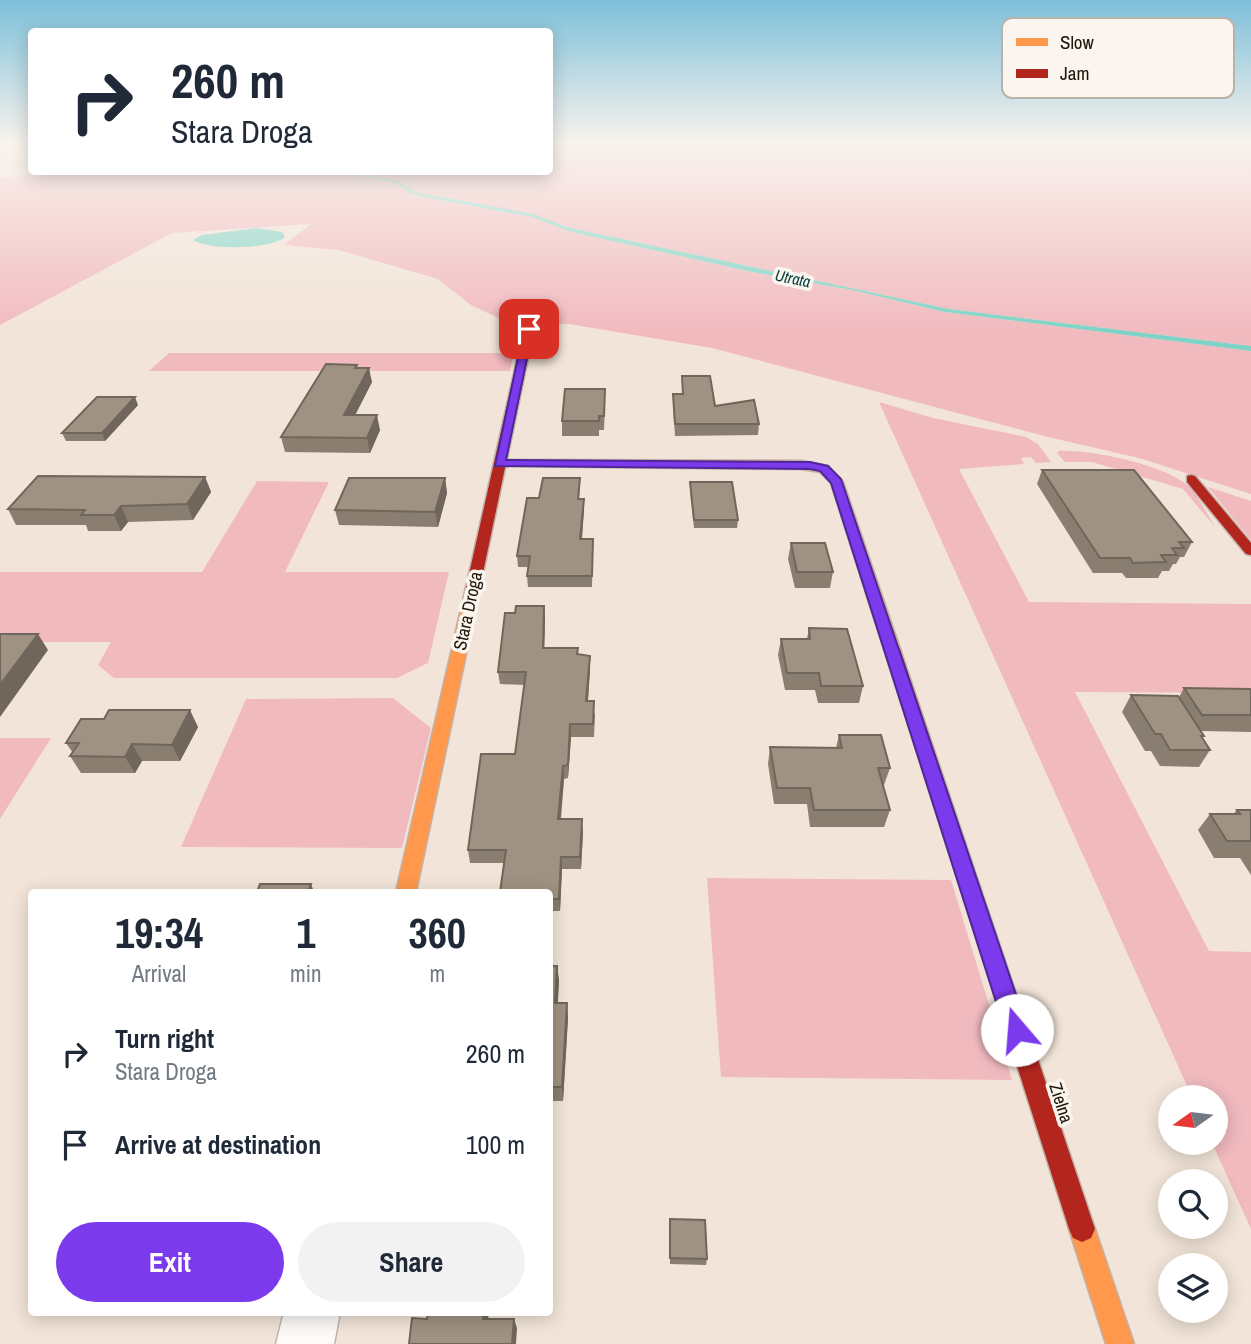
<!DOCTYPE html>
<style>
body{margin:0;font-family:"Archivo Narrow",sans-serif;background:#f2f2f3;color:#1f2937;height:100vh;display:flex;flex-direction:column;font-size:26px;white-space:nowrap}
*{box-sizing:border-box;margin:0}
p{font-size:23px;color:#747a83}
.icon{flex:none;width:38px;height:38px;fill:none;stroke:currentColor;stroke-width:2;stroke-linecap:round;stroke-linejoin:round}
.map{position:relative;flex:1;overflow:hidden}
.sheet{position:absolute;left:28px;top:889px;width:525px;height:427px;display:flex;flex-direction:column;background:#fff;border-radius:7px;box-shadow:0 4px 18px #0003}
.sheet>*{flex:none}
.hud{position:absolute;left:28px;top:28px;width:525px;height:147px;border-radius:7px;box-shadow:0 4px 18px #0003;background:#fff;color:#1f2937;overflow:hidden}
.needle{width:46px;rotate:256deg}
.fabs{position:absolute;left:1158px;top:1085px;display:grid;gap:14px}
.fabs a{display:grid;place-items:center;width:70px;height:70px;border-radius:50%;background:#fff;box-shadow:0 4px 18px #0003;font-size:35px}
.pin{position:absolute;display:grid;place-items:center;width:60px;height:60px;color:#fff;margin:-30px;border-radius:14px;box-shadow:0 4px 10px #0006}
.me{position:absolute;width:77px;margin:-38px;rotate:342deg;stroke-linejoin:round;filter:drop-shadow(0 0 5px #0008)}
.turn{display:flex;align-items:center;gap:24px;height:147px;padding:0 28px;font-size:32px}
.turn .icon{width:91px;height:91px;stroke-width:2.5}
.turn b{display:block;font-size:49px;line-height:60px}
.eta{display:flex;justify-content:space-evenly;align-items:center;height:119px;text-align:center}
.eta b{font-size:42px;font-weight:700;line-height:49px}
.cta{display:flex;gap:14px;margin-top:auto;padding:14px 28px}
.cta a{flex:1;height:80px;border-radius:42px;background:#7c3aed;color:#fff;font-size:28px;font-weight:700;line-height:80px;text-align:center}
.cta a+a{background:#f2f2f3;color:#1f2937}
ul{padding:0;list-style:none}
li{display:flex;align-items:center;gap:21px;height:91px;padding:0 28px}
li div{flex:1}
li b{display:block;font-size:26px}
li em{font-style:normal}
.map>svg:first-child{display:block}
</style>
<div class="map">
<svg width="1251" height="1344" viewBox="0 0 1251 1344">
<rect width="100%" height="100%" fill="#f2e4d8"/>
<path fill="#f1babf" d="M550,144H1251V346L949,309L566,227L533,214L419,193L396,180L351,172H550Z
M46,172H339L393,182L413,195L532,217L571,232L757,273L852,290L945,312L1251,351V494L1139,458L1048,437L712,348L569,324L507,322L471,305L438,279L339,250L284,245L311,224L172,233L0,325V178Z
M169,353H506L513,355L510,371H149Z
M879,402L933,418L1026,437L1038,444L1051,462L1036,463L1031,457L1021,458L1024,464L959,469L1029,602L1251,604V693L1075,692L1209,951L1251,952V1229L1212,1143H1216V1097H1192Z
M1059,451C1089,449 1166,465 1188,486C1199,497 1207,514 1215,527L1183,489L1092,462H1065L1057,453Z
M257,481L329,482L285,572H449L428,663L397,678H114L98,665L111,642H0V572H202Z
M1208,487L1251,501V540Z
M393,698L431,728L402,848L181,847L246,699Z
M0,738H51L0,819Z
M707,878L951,880L1012,1080L721,1077Z"/>
<path fill="#7ed3c6" d="M339,172L396,180L419,193L534,214L566,227L949,309L1251,346V351L945,312L852,290L757,273L571,232L532,217L413,195L393,182Z
M256,228L282,232L285,237C270,250 207,250 193,240L202,235Z"/>
<g fill="none" stroke-linecap="round" stroke-linejoin="round">
<defs>
<path id="street" d="M284,1312H340L334,1344H276Z"/>
<path id="slow" d="M500,460L802,461L828,466L843,482L900,649L892,654L884,649L831,483L820,472L802,469L496,466V462Z
M472,588L479,592L416,892H396L465,592Z
M1082,1216L1091,1220L1095,1229L1134,1344H1106L1069,1229L1073,1220Z"/>
<path id="jam" d="M529,326L534,329L479,592L472,596L465,592L524,329Z
M1191,475L1195,476L1251,543V555L1246,554L1187,482V476Z
M892,644L900,649L1095,1229L1091,1238L1082,1242L1073,1238L1069,1229L884,649Z"/>
</defs>
<use href="#street" stroke="#c0b4aa" stroke-width="3"/>
<use href="#slow" stroke="#c0b4aa" stroke-width="3"/>
<use href="#jam" stroke="#c0b4aa" stroke-width="3"/>
<use href="#street" fill="#fdfbf9" fill-rule="evenodd"/>
<use href="#slow" fill="#ff974d" fill-rule="evenodd"/>
<use href="#jam" fill="#b3261e" fill-rule="evenodd"/>
</g>
<path fill="#8a7e70" d="M357,365L358,368L372,382L355,415L380,430L370,453L285,452L281,437Z
M682,376L715,406L759,424L758,435L675,436L673,405V394H682Z
M605,403L604,430H599V436H562V421Z
M138,405L105,441H66L62,433Z
M1042,470L1192,542L1184,557H1180L1176,564H1173L1169,571H1162L1158,578H1126L1122,573H1093L1037,484Z
M205,477L211,492L193,520L128,522L121,531H88L86,525H16L8,509Z
M445,478L447,493L438,527L339,525L335,510Z
M690,482L738,520L737,528H694L690,490Z
M580,488L579,499H584V509L582,539H593L592,587H528L527,576L529,567H518L517,556L539,498Z
M791,543L833,572L830,588H795L788,559Z
M544,606L545,619L544,648L578,654L590,669L588,701L595,714L594,737H571L568,778L564,779L561,819L583,832L581,869H562L560,911H550V892L504,863H470L468,850L515,754L525,685L500,684L498,672L515,613Z
M809,628L863,686L859,703H818L815,690H785L778,655L781,639H807Z
M1184,688L1251,691V732L1201,731L1204,736L1202,738L1210,750L1199,767L1160,766L1151,751H1145L1122,712L1131,695L1179,697Z
M198,727L180,761H142L135,773H81L70,756L73,753L66,743Z
M839,735L890,768L884,785H883L890,810L884,827H810L807,804H774L768,764L770,747L836,748Z
M1237,810H1251V875L1240,858H1214L1198,830L1210,814H1233Z
M550,966H557L559,981L558,1003H567L568,1018L563,1101H550Z
M670,1219L707,1259L706,1265L670,1264Z"/>
<path fill="#70665b" d="M369,368L372,382L348,429L344,415Z
M135,397L138,405L105,441L102,433Z
M377,415L380,430L370,453L367,438Z
M205,477L211,492L193,520L187,504Z
M445,478L447,493L438,527L435,512Z
M584,499V509L581,549L580,539Z
M121,506L128,522L121,531L114,515Z
M544,606L545,619L544,660L543,648Z
M38,634L48,650L0,717V685Z
M590,656V669L587,714L586,701Z
M190,710L198,727L180,761L172,745Z
M570,724L571,737L568,778V765Z
M132,744L142,761L135,773L125,757Z
M563,766L564,779L559,832L558,819Z
M582,819L583,832L581,869L580,857Z
M561,857L562,869L560,911L559,899Z
M311,884L314,892H308Z
M557,966L559,981L556,1018L555,1003Z
M567,1003L568,1018L563,1101L562,1087Z
M484,1312H489L487,1328L483,1319Z
M514,1319L517,1328L516,1344H512Z"/>
<path fill="#a09282" stroke="#70665b" stroke-width="2" d="M326,364L357,365L355,368H369L344,415H377L367,438L281,437Z
M682,376H710L715,406L754,400L759,424H675L673,394H683Z
M565,389H605L604,416H599V421H562Z
M97,397H135L102,433H62Z
M1042,470H1134L1192,542H1179L1184,548H1172L1177,555H1161L1166,562L1133,563L1130,558H1100Z
M38,476L205,477L187,504L121,506L114,515H81L85,510L8,509Z
M349,478H445L435,512L335,510Z
M543,478H580L578,499H584L580,539H593L592,576H527L530,556H517L527,498H539Z
M690,482H732L738,520H694Z
M791,543H825L833,572H797Z
M516,606H544L543,648H578L577,654L590,656L586,701H594L593,724H570L568,765L563,766L558,819H582L580,857H561L559,899H550V892H500L506,850H468L481,754H515L526,672H498L505,613H515Z
M809,628L847,629L863,686H821L819,673H787L781,639H810Z
M0,634H38L0,685Z
M1184,688L1250,689L1251,691V715H1202Z
M1131,695L1178,696L1204,736H1201L1210,750H1170L1161,734H1155Z
M109,710H190L172,745L132,744L125,757L70,756L79,743H66L81,719H104Z
M839,735H881L890,768H878L890,810H814L810,788H777L770,747L842,748Z
M1237,810H1251V841H1227L1210,814H1240Z
M260,884H311L308,892H257Z
M550,966H557L555,1003H567L562,1087H550Z
M670,1219L705,1220L707,1259L670,1258Z
M428,1312H484L483,1319H514L512,1344H409L412,1318L427,1319Z"/>
<linearGradient id="sky" x2="0" y2="1"><stop stop-color="#7dc0da"/><stop offset="0.43" stop-color="#f9f3ed"/><stop offset="1" stop-color="#f9f3ed" stop-opacity="0"/></linearGradient>
<rect width="1251" height="332" fill="url(#sky)"/>
<path fill="#7c3aed" stroke="#51269a" stroke-width="2" d="M529,327L533,329L506,460L810,462L828,466L841,479L1028,1030L1025,1038L1017,1042L1009,1038L1005,1030L831,483L820,471L810,469L495,466L524,329Z"/>
<g text-anchor="middle" stroke-width="7" stroke-linejoin="round" paint-order="stroke">
<g font-size="16" font-style="italic" fill="#013e39" stroke="#fbf5ef">
<text transform="translate(793 278) rotate(12)" y="6">Utrata</text>
</g>
<g font-size="18" fill="#1f150a" stroke="#fbf5ef">
<text transform="translate(468 611) rotate(-78)" y="6">Stara Droga</text>
<text transform="translate(1061 1103) rotate(72)" y="6">Zielna</text>
</g>
</g>
<rect x="1002" y="18" width="232" height="80" rx="10" fill="#fbf5ef" stroke="#b9b2aa" stroke-width="2"/>
<rect x="1016" y="38" width="32" height="8" fill="#ff974d"/>
<rect x="1016" y="69" width="32" height="9" fill="#b3261e"/>
<g font-size="19" fill="#1f150a">
<text x="1060" y="49">Slow</text>
<text x="1060" y="80">Jam</text>
</g>
</svg>
<div class="fabs">
<a><svg class="needle" viewBox="-14 -14 28 28"><path d="M0-13l5 13h-10z" fill="#e53935"/><path d="M0 13l5-13h-10z" fill="#747a83"/></svg></a>
<a><svg class="icon" aria-label="search" viewBox="0 0 24 24"><circle cx="10" cy="10" r="6"/><path d="M15 15l6 6"/></svg></a>
<a><svg class="icon" aria-label="layers" viewBox="0 0 24 24"><path d="M12 4l9 5-9 5-9-5zM3 14l9 5 9-5"/></svg></a>
</div>
<div class="pin" style="left:529px;top:329px;background:#d93025"><svg class="icon" aria-label="arrive" viewBox="0 0 24 24"><path d="M6 21V4h12l-3 4 3 4H6"/></svg></div>
<svg class="me" style="left:1017px;top:1030px" viewBox="-20 -20 40 40"><circle r="19" fill="#fff"/><path d="M0-13L10 11 0 6-10 11z" fill="#7c3aed"/></svg>
<div class="hud">
<div class="turn"><svg class="icon" aria-label="right" viewBox="0 0 24 24"><path d="M7 20v-9h11M14 6l5 5-5 5"/></svg><div><b>260 m</b>Stara Droga</div></div>
</div>
<section class="sheet">
<div class="eta">
<div><b>19:34</b><p>Arrival</p></div>
<div><b>1</b><p>min</p></div>
<div><b>360</b><p>m</p></div>
</div>
<ul>
<li><svg class="icon" aria-label="right" viewBox="0 0 24 24"><path d="M7 20v-9h11M14 6l5 5-5 5"/></svg><div><b>Turn right</b><p>Stara Droga</p></div><em>260 m</em></li>
<li><svg class="icon" aria-label="arrive" viewBox="0 0 24 24"><path d="M6 21V4h12l-3 4 3 4H6"/></svg><div><b>Arrive at destination</b></div><em>100 m</em></li>
</ul>
<div class="cta"><a>Exit</a><a>Share</a></div>
</section>
</div>
